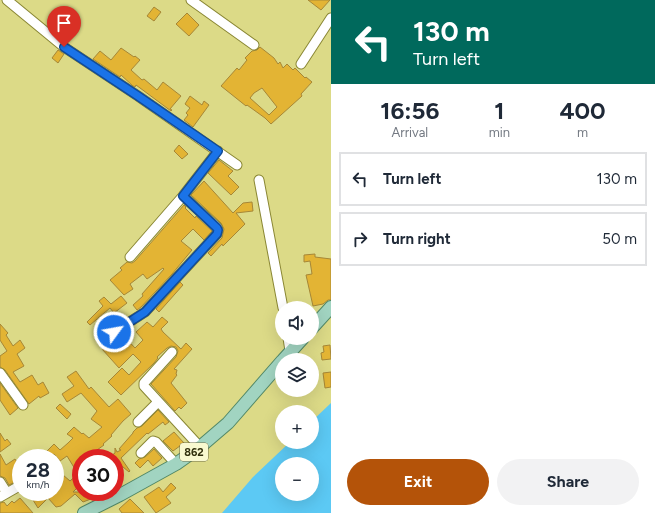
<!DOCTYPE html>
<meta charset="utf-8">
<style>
body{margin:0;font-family:Figtree,sans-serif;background:#f2f2f3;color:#1f2937;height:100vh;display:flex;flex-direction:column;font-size:15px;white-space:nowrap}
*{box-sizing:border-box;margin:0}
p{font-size:13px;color:#747a83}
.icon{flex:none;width:22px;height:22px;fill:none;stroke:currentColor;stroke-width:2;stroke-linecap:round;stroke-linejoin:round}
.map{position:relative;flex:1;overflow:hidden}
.drawer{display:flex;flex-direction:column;background:#fff;width:324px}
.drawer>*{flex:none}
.hud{background:#00695c;color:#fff;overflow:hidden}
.buttons{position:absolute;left:275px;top:301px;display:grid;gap:8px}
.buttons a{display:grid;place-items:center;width:44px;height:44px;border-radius:50%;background:#fff;box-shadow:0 4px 16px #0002;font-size:20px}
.speed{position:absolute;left:12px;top:449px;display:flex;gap:8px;font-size:20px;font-weight:700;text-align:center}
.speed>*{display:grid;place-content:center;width:52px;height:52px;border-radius:50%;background:#fff;box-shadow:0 4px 16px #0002;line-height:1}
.speed small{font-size:10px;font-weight:400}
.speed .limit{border:6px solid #d22;background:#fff;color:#111}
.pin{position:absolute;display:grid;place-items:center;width:34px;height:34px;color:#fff;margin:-41px -17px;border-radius:50% 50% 50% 0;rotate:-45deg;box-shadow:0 0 4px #0007}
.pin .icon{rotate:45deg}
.me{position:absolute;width:44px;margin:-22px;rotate:58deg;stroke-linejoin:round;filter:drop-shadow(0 0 3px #0008)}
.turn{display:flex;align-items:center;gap:14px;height:84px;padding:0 16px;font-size:18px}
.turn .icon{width:52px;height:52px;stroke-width:2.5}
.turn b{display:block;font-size:28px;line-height:34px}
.eta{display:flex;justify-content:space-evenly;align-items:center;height:68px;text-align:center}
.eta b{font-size:24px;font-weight:700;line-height:28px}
.cta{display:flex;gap:8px;margin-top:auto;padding:8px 16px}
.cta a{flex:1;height:46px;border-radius:24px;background:#b45309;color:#fff;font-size:16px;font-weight:700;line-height:46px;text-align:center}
.cta a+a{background:#f2f2f3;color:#1f2937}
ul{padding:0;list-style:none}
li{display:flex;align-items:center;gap:12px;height:54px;margin:0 8px 6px;padding:0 8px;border:2px solid #e0e1e3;border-radius:0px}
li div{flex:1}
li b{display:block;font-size:15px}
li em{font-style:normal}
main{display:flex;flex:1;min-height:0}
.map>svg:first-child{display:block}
</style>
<main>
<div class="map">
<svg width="331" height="513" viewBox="0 0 331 513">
<rect width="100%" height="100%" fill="#dcda87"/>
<path fill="#5cc9f4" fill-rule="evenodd" d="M331,403V513H222L253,477L290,442H312V421ZM282,464H312V494H282Z"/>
<path fill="#e3b434" stroke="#a68737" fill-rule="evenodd" d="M308,0H330L321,10Z
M154,7L161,12L154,21L147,16Z
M187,13L199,25L189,36L176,24Z
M260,47L274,58L278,64L280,62L283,68L287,64L293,70L295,68L305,78L306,77L312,82L301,94L302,96L271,124L265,118L247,105L246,106L221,86L237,68L239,70L247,60L245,58L252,51L257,50ZM262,88L277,107L269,115L250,98L254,93Z
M121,48L134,57L135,56L140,60L131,70L142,80L144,79L157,90L163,82L181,96L170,109L172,110L171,111L136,85L135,87L133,86L121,75L120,77L93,59L100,51L111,60Z
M58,50L64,54L58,63L52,58Z
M190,96L202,105L204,101L209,105L193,127L184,120L188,115L186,113L190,108L185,104Z
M179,145L188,154L182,159L174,151Z
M219,160L233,171L228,176L239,187L231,195L208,173Z
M204,181L233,213L243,203L252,202L253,211L236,213L245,224L223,246L222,244L211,256L208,253L222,238L224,229L221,223L191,195Z
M184,205L186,207L185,208L195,218L196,216L212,231L204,240L193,229L181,241L192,250L172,274L141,307L137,310L133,305L143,296L142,294L164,269L163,268L147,279L143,274L130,284L133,289L124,295L110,280L122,270L120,268L127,262L132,263L135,261Z
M315,254V257L331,259V300H328L323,304L313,306L306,275L312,274L310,261L304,262V255Z
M180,282L183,285L159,312L156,309Z
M121,296L127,303L114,313L110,308L90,325L87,322L103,306L99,301L104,297L111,304Z
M162,317L168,322L161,329L163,332L181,349L186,343L192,349L174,369L177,370L176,374L177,375L171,383L187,403L181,409L179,407L175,411L151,384L176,357L178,351L176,347L171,346L167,348L157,357L158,358L154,363L121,395L108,382L122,368L129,375L141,362L133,354L119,368L102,349L107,345L110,348L124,336L135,348L143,340L136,332L147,322L153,327Z
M0,324L8,333L6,335L13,346L20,340L25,348L17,354L24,366L13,372L20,382L32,375L38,385L43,382L49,393L40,398L39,396L29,404L5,370L0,367V356L7,351L0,340Z
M330,345L331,359L322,360L321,353L324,352L323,346Z
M76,371L89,389L91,387L109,407L118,399L131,414L123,421L111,435L112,436L103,444L104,445L97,450L104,458H81V465L75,469L67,456L60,461L54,454L51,456L46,452L54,444L60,450L68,443L73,438L67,434L74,427L82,434L83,433L89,438L102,427L91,419L97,411L81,393L67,402L62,394L74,386L67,377Z
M331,372V387L325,388L323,373Z
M0,383L18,408L10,415L0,400Z
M60,404L71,414L67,419L56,408Z
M158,410L169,422L165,425L163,422L148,434L147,433L121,458L130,471L129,472L117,462L115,463V458H108L115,453V448L117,452L121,450L119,449L133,433V432L137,428L142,426Z
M174,432L184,443L173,451L163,441Z
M0,433L5,441L7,439L11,444L0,452Z
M154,449L162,458L153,466L148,460L140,468L135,463L139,459L145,457Z
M0,454L6,465L15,459L21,468V479L9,485L5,478L0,476Z
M55,468L70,481L81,471V484L73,492H90L96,497L83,502L75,494L61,506L56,507L48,498L38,508L28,492H55Z
M171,483L176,488L166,497L171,503L156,513L144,497L159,487L163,492Z
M20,498L33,513H0V503L4,502L7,506L12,501L14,503Z
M130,499L144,513H122L119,509Z"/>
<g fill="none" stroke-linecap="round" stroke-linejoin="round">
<defs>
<path id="minor" d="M7,0L64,47L138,96L237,165
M191,0L254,45
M301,64L331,18
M259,180L283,308
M130,257L183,196L218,151
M114,332L145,312L217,234L218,230L217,227L183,196
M288,338L290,351
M172,352L144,383V386L200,447
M0,373L23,405
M138,422L158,402
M141,453L153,441L156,442L176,464
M0,482L7,493
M0,497L21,485"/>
<path id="major" d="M312,328L331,307
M283,360L303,338
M84,513L120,495L176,464L200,447L228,423L282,361"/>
</defs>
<use href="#minor" stroke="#8a8734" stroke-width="11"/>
<use href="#major" stroke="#528867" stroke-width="14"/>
<use href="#minor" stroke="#fff" stroke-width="9"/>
<use href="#major" stroke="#a1d4c1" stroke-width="12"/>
</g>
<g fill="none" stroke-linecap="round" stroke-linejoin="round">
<defs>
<path id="route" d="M64,47L138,96L218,151L183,196L217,228L218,230L217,234L145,312L114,332"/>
</defs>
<use href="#route" stroke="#114b97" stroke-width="10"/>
<use href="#route" stroke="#1a73e8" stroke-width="7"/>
</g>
<g text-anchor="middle" stroke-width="4" stroke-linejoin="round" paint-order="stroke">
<rect fill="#f9f9d0" stroke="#6e6d48" stroke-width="1" x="180" y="443" width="28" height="18" rx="3"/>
<g font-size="11" font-weight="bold" fill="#32310e">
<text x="194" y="456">862</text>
</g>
</g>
</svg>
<div class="buttons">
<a><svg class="icon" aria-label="sound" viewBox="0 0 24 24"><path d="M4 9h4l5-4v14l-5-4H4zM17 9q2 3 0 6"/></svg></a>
<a><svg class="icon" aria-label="layers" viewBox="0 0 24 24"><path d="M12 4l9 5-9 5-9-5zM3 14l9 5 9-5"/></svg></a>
<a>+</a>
<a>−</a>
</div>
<div class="speed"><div>28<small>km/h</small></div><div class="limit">30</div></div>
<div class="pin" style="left:64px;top:47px;background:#d93025"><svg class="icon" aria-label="arrive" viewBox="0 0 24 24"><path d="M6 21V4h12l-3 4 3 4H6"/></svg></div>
<svg class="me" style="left:114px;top:332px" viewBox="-20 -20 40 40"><circle r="17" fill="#1a73e8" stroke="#fff" stroke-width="3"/><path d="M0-11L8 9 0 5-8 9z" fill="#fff"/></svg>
</div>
<section class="drawer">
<div class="hud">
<div class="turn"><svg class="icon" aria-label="left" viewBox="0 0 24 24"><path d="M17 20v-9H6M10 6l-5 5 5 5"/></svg><div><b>130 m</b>Turn left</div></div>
</div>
<div class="eta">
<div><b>16:56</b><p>Arrival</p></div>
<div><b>1</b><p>min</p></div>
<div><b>400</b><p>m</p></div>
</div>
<ul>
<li><svg class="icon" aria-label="left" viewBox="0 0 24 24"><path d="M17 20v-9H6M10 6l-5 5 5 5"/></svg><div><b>Turn left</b></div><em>130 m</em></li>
<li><svg class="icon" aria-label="right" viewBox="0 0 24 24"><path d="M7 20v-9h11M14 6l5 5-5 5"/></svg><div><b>Turn right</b></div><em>50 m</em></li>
</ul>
<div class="cta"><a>Exit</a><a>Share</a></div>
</section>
</main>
